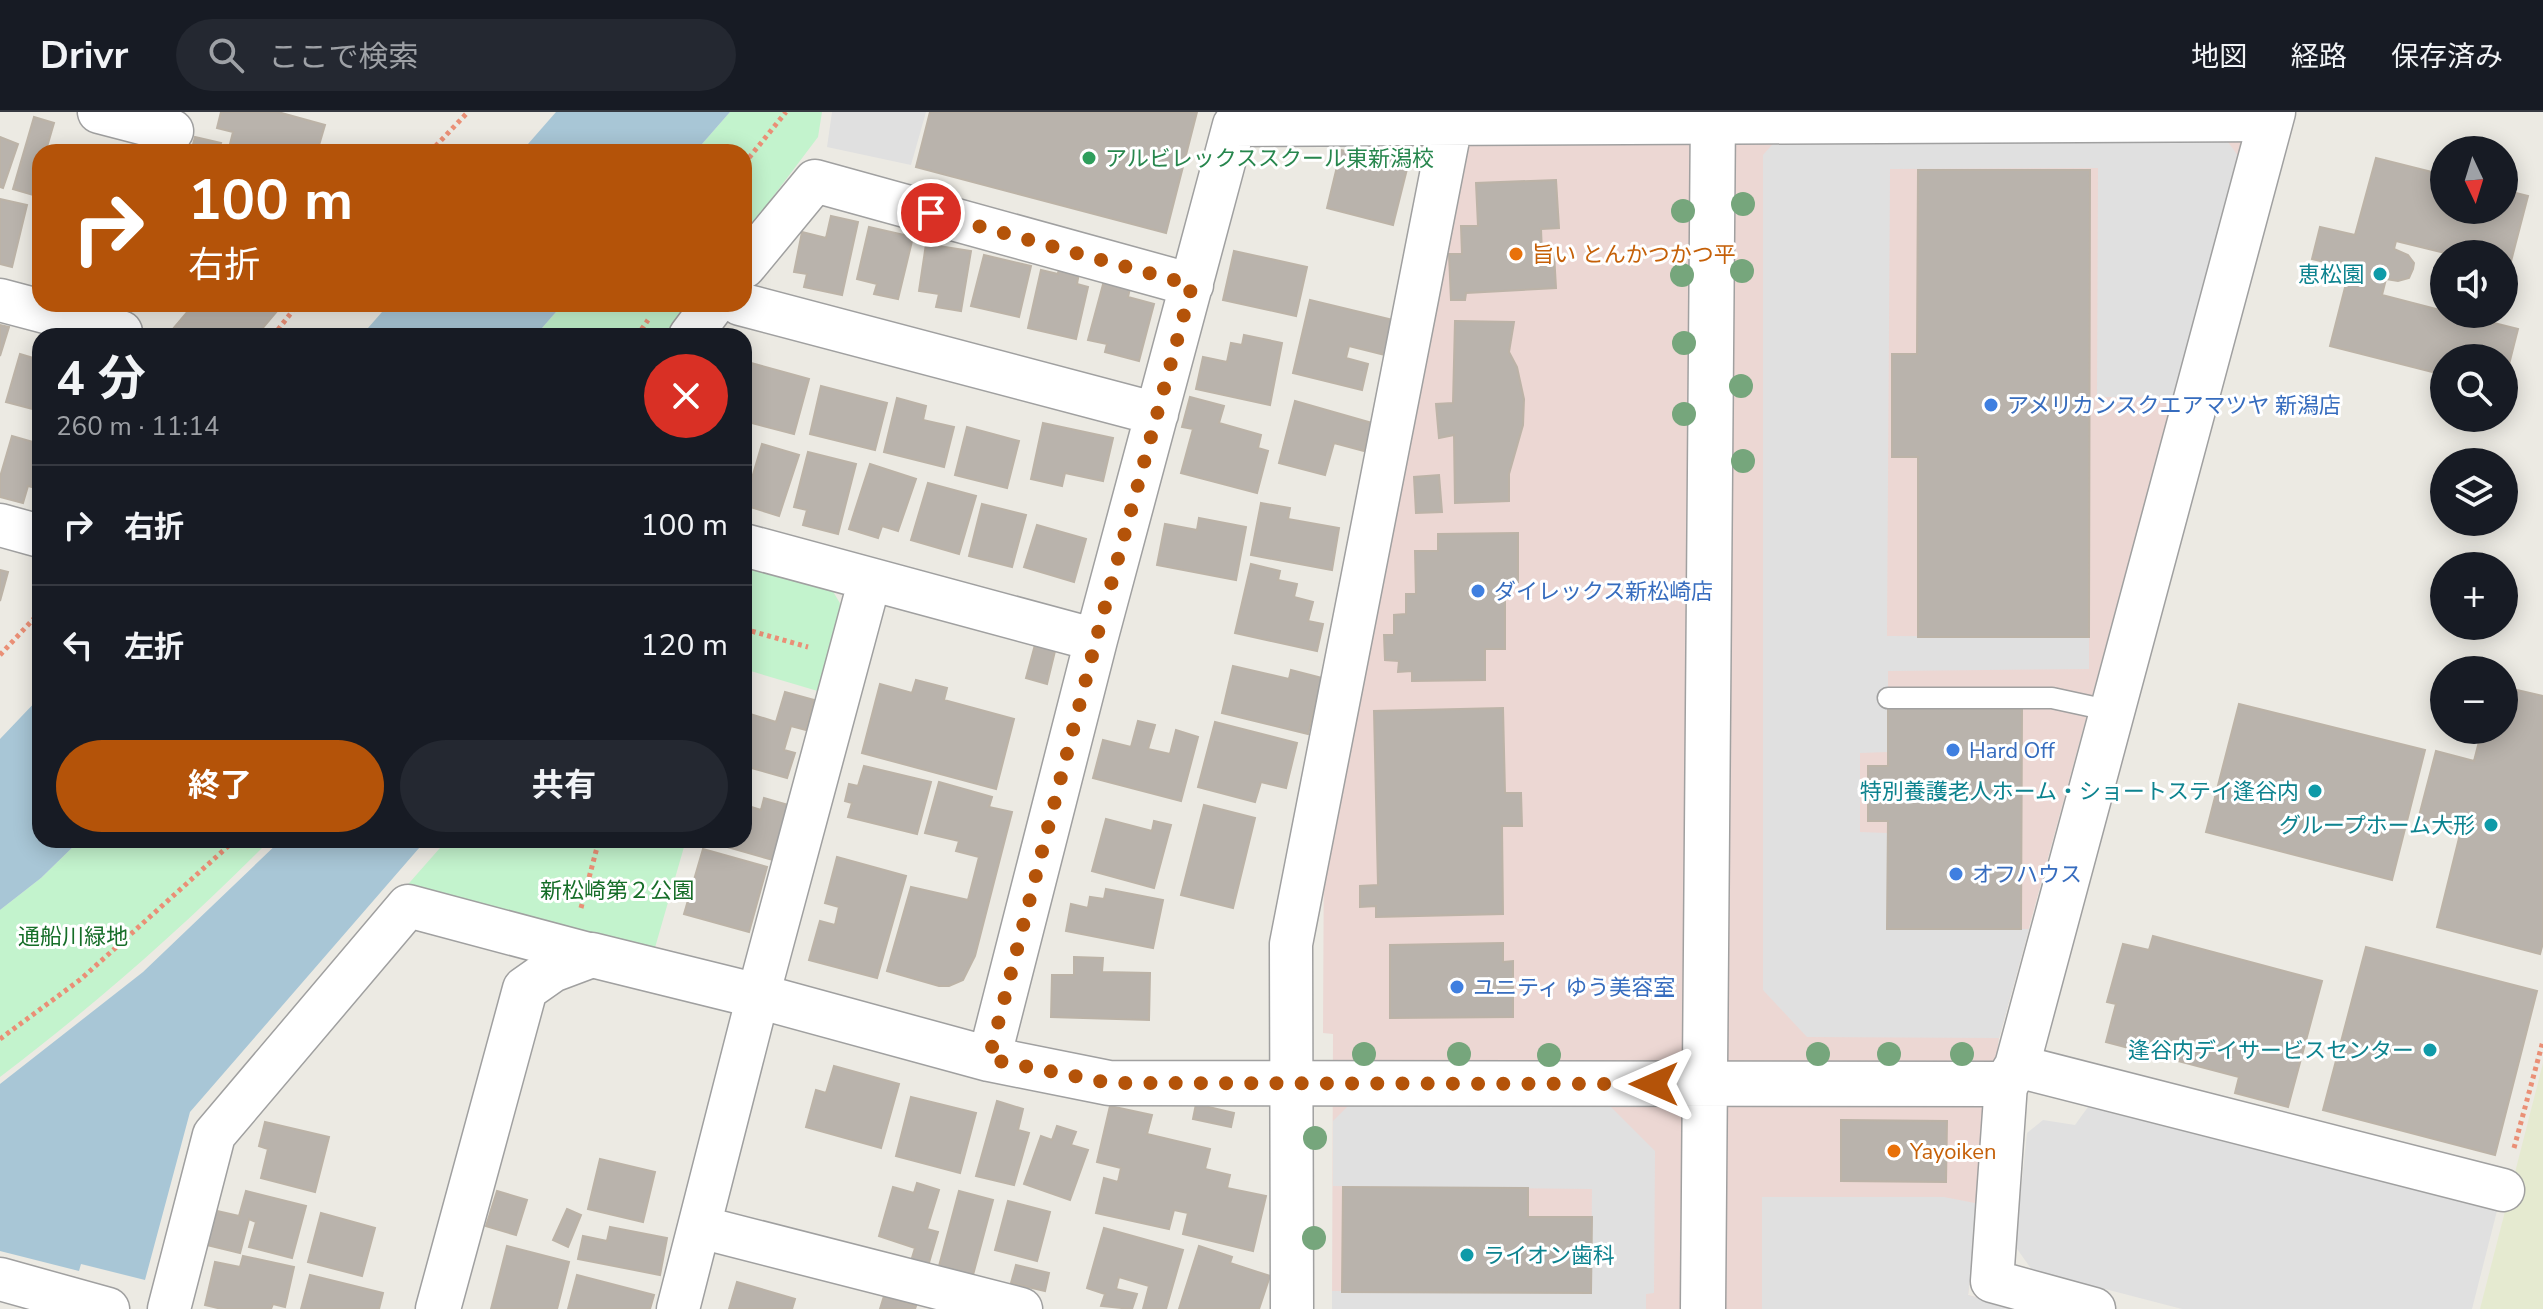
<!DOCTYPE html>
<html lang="ja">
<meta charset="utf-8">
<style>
body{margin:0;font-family:"Nunito Sans","Noto Sans JP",sans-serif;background:#242831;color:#f1f3f6;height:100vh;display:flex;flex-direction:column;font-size:30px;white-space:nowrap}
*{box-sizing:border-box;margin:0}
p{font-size:26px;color:#9ea1a6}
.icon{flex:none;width:44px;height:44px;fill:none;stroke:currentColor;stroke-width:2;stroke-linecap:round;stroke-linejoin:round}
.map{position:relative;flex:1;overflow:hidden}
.drawer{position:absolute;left:32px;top:216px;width:720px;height:520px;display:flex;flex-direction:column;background:#171b24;border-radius:24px;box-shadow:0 4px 20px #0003}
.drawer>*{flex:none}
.top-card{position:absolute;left:32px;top:32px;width:720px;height:168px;border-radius:24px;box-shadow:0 4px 20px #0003;background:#b45309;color:#fff;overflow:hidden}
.needle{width:52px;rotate:176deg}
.controls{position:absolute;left:2430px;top:24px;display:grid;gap:16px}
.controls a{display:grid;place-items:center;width:88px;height:88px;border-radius:50%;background:#171b24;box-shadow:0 4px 20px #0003;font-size:40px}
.pin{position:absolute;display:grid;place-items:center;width:68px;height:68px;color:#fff;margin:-34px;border:4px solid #fff;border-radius:50%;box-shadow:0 2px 8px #0007}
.me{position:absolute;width:88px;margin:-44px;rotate:270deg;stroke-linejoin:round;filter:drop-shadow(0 0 6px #0008)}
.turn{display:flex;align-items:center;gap:28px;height:168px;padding:0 24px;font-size:36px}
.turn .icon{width:104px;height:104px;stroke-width:2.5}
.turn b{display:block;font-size:56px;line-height:68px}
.round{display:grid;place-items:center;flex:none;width:84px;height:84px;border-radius:42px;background:#242831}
.head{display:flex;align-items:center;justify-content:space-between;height:136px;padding:0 24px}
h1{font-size:48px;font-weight:700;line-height:60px}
.button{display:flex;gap:16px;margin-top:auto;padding:16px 24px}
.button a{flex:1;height:92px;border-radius:48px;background:#b45309;color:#fff;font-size:32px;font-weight:700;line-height:92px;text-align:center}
.button a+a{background:#242831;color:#f1f3f6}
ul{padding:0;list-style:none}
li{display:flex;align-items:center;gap:24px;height:120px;padding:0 24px;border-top:2px solid #363941}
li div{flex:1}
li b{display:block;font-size:30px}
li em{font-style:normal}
header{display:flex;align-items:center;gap:48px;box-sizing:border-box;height:112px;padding:0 40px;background:#171b24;border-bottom:2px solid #363941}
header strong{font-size:38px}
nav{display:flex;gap:44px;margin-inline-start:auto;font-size:28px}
.search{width:560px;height:72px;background:#242831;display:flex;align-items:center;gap:20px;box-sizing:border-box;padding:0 28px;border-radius:44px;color:#9ea1a6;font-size:30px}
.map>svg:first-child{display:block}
</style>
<header>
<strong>Drivr</strong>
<div class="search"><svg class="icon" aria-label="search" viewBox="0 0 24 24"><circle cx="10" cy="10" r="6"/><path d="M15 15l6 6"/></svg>ここで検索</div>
<nav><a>地図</a><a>経路</a><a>保存済み</a></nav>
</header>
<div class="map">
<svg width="2543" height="1197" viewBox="0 0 2543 1197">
<rect width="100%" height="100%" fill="#eceae3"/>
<path fill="#ecd7d3" d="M1469,0H2251L1999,926L1968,1183L2022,1197H1332L1333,922L1323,921L1324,725Z"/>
<path fill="#e5ead0" d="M2543,951V1197H2480Z"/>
<path fill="#c3f3cd" d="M730,0H822L818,25L744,123V40H695Z
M563,192H692L668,224H535Z
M744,454L831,476L841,493L836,529L821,580L744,557Z
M80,728H270C185,814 96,892 0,965V798L41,766Z
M447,728H686L654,839L403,778Z"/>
<path fill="#e0e0e0" d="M832,0H926L911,53L827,35Z
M1779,25L2225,26L2239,45L2174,285H2097L2098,56L1890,57L1887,524L2089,525V557L1888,559V640L1860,641V720L1887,721V816L2029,817L1999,926L1807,925L1763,878V43Z
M2093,988L2499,1091L2472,1197H2182L2032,1158L2015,1134L2027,1021L2043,1008L2075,1013Z
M1349,993L1610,994L1655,1039L1654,1181L1646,1182V1197H1332V1179L1591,1181L1592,1077L1333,1074V1009Z
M1762,1085H1944L1980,1092L1968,1183L2015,1197H1762Z"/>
<path fill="#a8c6d6" d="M556,0H730L695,40H521Z
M389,192H563L535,224H361Z
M40,585V728H80L41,766L0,798V627Z
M281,728H426L190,1000L145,1168L81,1152L79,1159L0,1139V972L143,860Z"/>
<path fill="#b9b3ac" stroke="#bcb3a7" stroke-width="2" d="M221,0H278L325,13L317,40H228L233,20L217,16Z
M930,0H1197L1166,121L916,55Z
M34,5L54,11L47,35L63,40H40V85L13,77Z
M0,25L18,32L3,76L0,75Z
M195,25L221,31L218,40H191Z
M1341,38L1376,47L1379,38L1410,45L1393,113L1327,96Z
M2376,46L2444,63V98H2504V78L2528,84L2509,157L2504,156V142H2449L2396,129L2394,137L2408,143L2414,151L2413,157L2409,166L2398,169L2386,167L2382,183L2444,199V202H2458L2518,217L2504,272V246H2444V263L2330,234L2350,156L2312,147L2320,115L2355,123Z
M1918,58H2090L2089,525H1918V345H1892V242H1917Z
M1556,68L1559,116L1541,117L1542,142L1554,141L1556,176L1466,181L1465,188H1451L1449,142H1462L1461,114H1478L1476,71Z
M0,87L27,93L12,155L0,152Z
M831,104L858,110L842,183L804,175L807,162L794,160L802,120L826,126Z
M869,115L913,125L898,187L874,182L877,172L857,167Z
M926,132L971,139L961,199L936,195L939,182L919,179Z
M1234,139L1307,155L1296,204L1223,188Z
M984,143L1031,154L1019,205L971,194Z
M1060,151L1080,155L1077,172L1088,175L1076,227L1028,216L1041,158L1058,162Z
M1105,165L1131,172L1128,185L1154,192L1139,249L1105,240L1107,232L1088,228Z
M1310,188L1393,208L1385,243L1349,234L1346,246L1368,252L1362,278L1293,261Z
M194,192H283L256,224H167Z
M1455,209L1514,210L1509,240L1517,255L1524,287L1523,313L1509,362V389L1455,391L1454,323L1439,326L1436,292L1453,291Z
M0,213L9,215L0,244Z
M1244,223L1282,231L1270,293L1196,277L1203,245L1227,250L1231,231L1242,233Z
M20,242L40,248V299L6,290Z
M744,249L809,267L794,322L744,309Z
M821,274L887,291L875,338L810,322Z
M1190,285L1224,294L1219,311L1261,323L1258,336L1268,339L1257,381L1181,361L1193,317L1182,315Z
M897,286L926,294L923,308L954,315L944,355L884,340Z
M1295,289L1372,311L1364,339L1334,331L1325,363L1279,351Z
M1043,311L1113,326L1103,369L1065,361L1062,374L1031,367Z
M967,315L1019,329L1007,376L955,363Z
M12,324L40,332V377L28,374L23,391L0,385V365Z
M762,332L799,343L779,404L744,393Z
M808,340L856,352L838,422L803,413L807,398L794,395Z
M870,352L916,367L898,419L882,414L878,426L849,417Z
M1439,363L1442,400L1416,401L1414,365Z
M928,371L976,384L959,442L911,428Z
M1261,391L1290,396L1288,407L1339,416L1332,458L1251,443Z
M982,392L1026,403L1012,455L969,444Z
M1199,406L1246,415L1236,468L1157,453L1165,412L1197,418Z
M1037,413L1086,427L1074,470L1024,455Z
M1518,421V470H1505V537H1485V568L1412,569V559L1398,560L1399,549L1385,548L1384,523H1394V503L1406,502V482H1416L1415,439H1438V422Z
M1251,452L1280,459L1278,468L1297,472L1294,485L1313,490L1308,509L1323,512L1317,539L1235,521Z
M0,458L8,460L0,489Z
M1036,529L1056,535L1047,572L1026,566Z
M1233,554L1289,567L1291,558L1322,566L1308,622L1222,601Z
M916,568L947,576L944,588L1014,607L996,677L862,641L880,572L912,581Z
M2504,575L2543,584V831L2540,842L2437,815L2461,718L2418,708L2436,639L2474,649L2482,618H2504Z
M785,580L814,588L806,618L791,614L784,638L795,641L787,666L744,654V600L776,610Z
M2239,592L2425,638L2392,768L2206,720Z
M1503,596L1505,681H1521L1522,714H1502L1503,802L1376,805V794L1360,795V774L1378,773L1374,599Z
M1888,596L2022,597L2021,817H1887L1888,709H1868V654H1888Z
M1138,609L1155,613L1148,637L1170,642L1176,618L1198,625L1181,689L1093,666L1103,628L1131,635Z
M1215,610L1297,631L1286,676L1261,670L1255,690L1198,675Z
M864,654L931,670L917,722L848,705L852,691L845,689L849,672L858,674Z
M939,670L992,685L989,695L1012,700L975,844L963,868L949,874H939L887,859L911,775L968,788L979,745L956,739L959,729L925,721Z
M744,685L747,686L745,693L761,698L764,686L788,693L773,748L703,728H744Z
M1204,693L1255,706L1233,796L1181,783Z
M1106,707L1152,719L1154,709L1171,713L1154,776L1092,759Z
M703,737L767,755L749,820L684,802Z
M837,745L906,764L877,866L809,848L820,809L835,813L839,795L825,791Z
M1106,777L1163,788L1153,836L1066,819L1071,792L1088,796L1090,785L1104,787Z
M2153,824L2322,869L2288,995L2235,981L2239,965L2106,930L2116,892L2107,890L2123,832L2149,838Z
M1503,831V850L1513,849V905L1390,906V833Z
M2366,835L2537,879L2495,1043L2323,998Z
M1074,845L1103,846L1102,860L1150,861L1149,908L1051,905L1052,863H1074Z
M834,954L899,972L881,1036L806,1015L816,978L826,981Z
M911,985L976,1001L960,1061L896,1044Z
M997,989L1023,997L1018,1018L1029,1021L1014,1073L976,1064Z
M1196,992L1234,1001L1231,1015L1193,1007Z
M1110,994L1152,1003L1147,1022L1210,1037L1205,1057L1230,1063L1227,1076L1266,1084L1253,1139L1183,1122L1188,1101L1174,1098L1169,1117L1096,1101L1104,1066L1118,1070L1121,1056L1097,1050Z
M1841,1008L1947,1009L1946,1070L1841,1069Z
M265,1010L329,1025L315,1080L261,1066L268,1037L259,1034Z
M1057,1014L1076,1020L1071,1033L1088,1038L1070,1088L1024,1072L1041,1024L1052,1028Z
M600,1047L655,1060L643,1110L588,1097Z
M917,1071L939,1078L927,1117L938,1120L928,1154L911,1149L915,1136L879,1124L893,1075L914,1081Z
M1343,1075L1528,1076V1105H1592L1591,1181L1342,1180Z
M246,1079L306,1094L292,1146L249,1135L256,1110L249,1107L240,1141L207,1133L217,1099L239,1104Z
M497,1079L527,1088L516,1123L486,1114Z
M959,1079L993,1088L973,1163L939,1154Z
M1008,1089L1050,1100L1037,1149L995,1138Z
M567,1097L581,1103L568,1135L553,1128Z
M321,1101L375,1116L362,1164L308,1150Z
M610,1115L667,1126L660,1163L578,1147L583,1124L607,1129Z
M1104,1116L1183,1138L1166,1197H1143L1149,1174L1119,1165L1116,1177L1137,1182L1132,1197L1101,1194L1105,1182L1087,1176Z
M507,1134L569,1150L557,1197H491Z
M1199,1134L1232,1145L1230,1151L1270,1164L1259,1197H1179Z
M243,1144L294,1155L285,1195L273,1192L271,1197H222L205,1193L215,1150L240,1155Z
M1016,1153L1049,1161L1045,1179L1011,1171Z
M310,1163L383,1181L379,1197H301Z
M577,1163L654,1183L650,1197H568Z
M737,1170L795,1187L792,1197H729Z
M884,1184L916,1194L915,1197H880Z"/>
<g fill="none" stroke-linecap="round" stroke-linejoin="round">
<defs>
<path id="service" d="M1888,586H2052L2112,599"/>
<path id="minor" d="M99,0L172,19
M744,155L815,69L1192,173
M0,188L121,220
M740,192L1157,302
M690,224L714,192
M0,413L40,424
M744,433L1096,528
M989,947L1096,528L1234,13L2271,8
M2017,954L2503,1078
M2006,972L1992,1169L2094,1197
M700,1115L1021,1197
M0,1167L108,1197
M169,1197L214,1023L408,794L592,843
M678,1197L758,884L870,467
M1292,1197L1291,832L1451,12"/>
<path id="tertiary" d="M438,1197L525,877L552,858L592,843L758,884L989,947L1109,971L2006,972L2017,954L2273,0
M1703,1197L1713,0"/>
</defs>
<use href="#service" stroke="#a0a0a0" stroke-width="23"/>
<use href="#minor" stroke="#a0a0a0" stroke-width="45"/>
<use href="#tertiary" stroke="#a0a0a0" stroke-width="47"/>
<path stroke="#ea8f76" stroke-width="5" stroke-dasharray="4 4" stroke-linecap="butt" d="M430,40L468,0
M744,52L786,0
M273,224L298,192
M637,224L648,208
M744,517L808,535
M0,543L40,500
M581,796L599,728
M0,927L81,867L235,728
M2514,1036L2543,929"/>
<use href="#service" stroke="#fff" stroke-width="20"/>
<use href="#minor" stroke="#fff" stroke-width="42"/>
<use href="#tertiary" stroke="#fff" stroke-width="44"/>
</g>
<g fill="#76a67c">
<circle cx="1743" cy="92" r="12"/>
<circle cx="1683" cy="99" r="12"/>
<circle cx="1742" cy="159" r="12"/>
<circle cx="1682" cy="163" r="12"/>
<circle cx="1684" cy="231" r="12"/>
<circle cx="1741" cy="274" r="12"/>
<circle cx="1684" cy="302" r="12"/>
<circle cx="1743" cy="349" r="12"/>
<circle cx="1364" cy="942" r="12"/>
<circle cx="1459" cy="942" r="12"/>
<circle cx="1818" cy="942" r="12"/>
<circle cx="1889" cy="942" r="12"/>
<circle cx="1962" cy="942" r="12"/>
<circle cx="1549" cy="943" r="12"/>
<circle cx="1315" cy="1026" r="12"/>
<circle cx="1314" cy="1126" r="12"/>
</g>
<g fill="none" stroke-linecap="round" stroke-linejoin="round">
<path stroke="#b45309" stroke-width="14" stroke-dasharray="0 25.2" d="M931,101L1192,173L1096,528L989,947L1109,971L1654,972"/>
</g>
<circle fill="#2e9e5b" stroke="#fff" stroke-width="3" cx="1089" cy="46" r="8"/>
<g fill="#e8710a" stroke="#fff" stroke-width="3">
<circle cx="1516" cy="142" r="8"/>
<circle cx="1894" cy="1039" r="8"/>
</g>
<g fill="#0f9aa8" stroke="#fff" stroke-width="3">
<circle cx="2380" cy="162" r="8"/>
<circle cx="2315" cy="679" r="8"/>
<circle cx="2491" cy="713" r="8"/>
<circle cx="2430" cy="938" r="8"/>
<circle cx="1467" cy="1143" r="8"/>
</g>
<g fill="#3f7fe0" stroke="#fff" stroke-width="3">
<circle cx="1991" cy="293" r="8"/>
<circle cx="1478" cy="479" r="8"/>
<circle cx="1953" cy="638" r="8"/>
<circle cx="1956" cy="762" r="8"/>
<circle cx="1457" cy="875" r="8"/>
</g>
<g text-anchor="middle" stroke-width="6" stroke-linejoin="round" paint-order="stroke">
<g font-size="22" fill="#27864d" stroke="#fff" text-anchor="start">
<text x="1105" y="54">アルビレックススクール東新潟校</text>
</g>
<g font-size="22" fill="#c56008" stroke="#fff" text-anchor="start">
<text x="1532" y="150">旨い とんかつかつ平</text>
<text x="1910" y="1047">Yayoiken</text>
</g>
<g font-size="22" fill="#0d838f" stroke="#fff" text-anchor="end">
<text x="2364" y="170">恵松園</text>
<text x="2299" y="687">特別養護老人ホーム・ショートステイ逢谷内</text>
<text x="2475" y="721">グループホーム大形</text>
<text x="2414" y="946">逢谷内デイサービスセンター</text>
<text x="1483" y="1151" text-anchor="start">ライオン歯科</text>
</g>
<g font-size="22" fill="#366cbe" stroke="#fff" text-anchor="start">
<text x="2007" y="301">アメリカンスクエアマツヤ 新潟店</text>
<text x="1494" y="487">ダイレックス新松崎店</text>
<text x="1969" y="646">Hard Off</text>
<text x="1972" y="770">オフハウス</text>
<text x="1473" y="883">ユニティ ゆう美容室</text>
</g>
<g font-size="22" fill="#166e28" stroke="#fff">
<text x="617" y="786">新松崎第２公園</text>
<text x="73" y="832">通船川緑地</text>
</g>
</g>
</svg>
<div class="controls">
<a><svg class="needle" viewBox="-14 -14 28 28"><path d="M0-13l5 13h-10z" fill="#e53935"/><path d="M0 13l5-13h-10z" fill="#9ea1a6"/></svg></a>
<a><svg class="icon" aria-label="sound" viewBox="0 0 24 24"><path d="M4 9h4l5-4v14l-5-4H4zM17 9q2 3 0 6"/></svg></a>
<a><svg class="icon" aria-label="search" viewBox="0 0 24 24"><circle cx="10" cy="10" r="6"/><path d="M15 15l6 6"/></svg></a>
<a><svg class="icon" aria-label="layers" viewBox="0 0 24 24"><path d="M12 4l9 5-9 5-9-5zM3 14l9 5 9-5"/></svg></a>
<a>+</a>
<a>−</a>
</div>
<div class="pin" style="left:931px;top:101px;background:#d93025"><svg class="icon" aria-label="arrive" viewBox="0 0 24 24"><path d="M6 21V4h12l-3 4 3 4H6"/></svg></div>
<svg class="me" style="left:1654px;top:972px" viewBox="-20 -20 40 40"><path d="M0-17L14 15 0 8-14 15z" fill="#b45309" stroke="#fff" stroke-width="4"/></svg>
<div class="top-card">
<div class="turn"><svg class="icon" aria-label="right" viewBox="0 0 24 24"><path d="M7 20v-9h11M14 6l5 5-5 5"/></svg><div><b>100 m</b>右折</div></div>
</div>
<section class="drawer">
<div class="head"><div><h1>4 分</h1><p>260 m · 11:14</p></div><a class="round" style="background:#d93025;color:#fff"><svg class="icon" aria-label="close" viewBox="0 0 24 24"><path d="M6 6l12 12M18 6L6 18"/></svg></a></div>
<ul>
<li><svg class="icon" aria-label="right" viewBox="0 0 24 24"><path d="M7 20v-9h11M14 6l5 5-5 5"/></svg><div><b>右折</b></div><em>100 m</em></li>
<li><svg class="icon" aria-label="left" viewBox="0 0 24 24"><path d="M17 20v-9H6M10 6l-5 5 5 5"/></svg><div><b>左折</b></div><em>120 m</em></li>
</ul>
<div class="button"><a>終了</a><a>共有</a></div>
</section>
</div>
